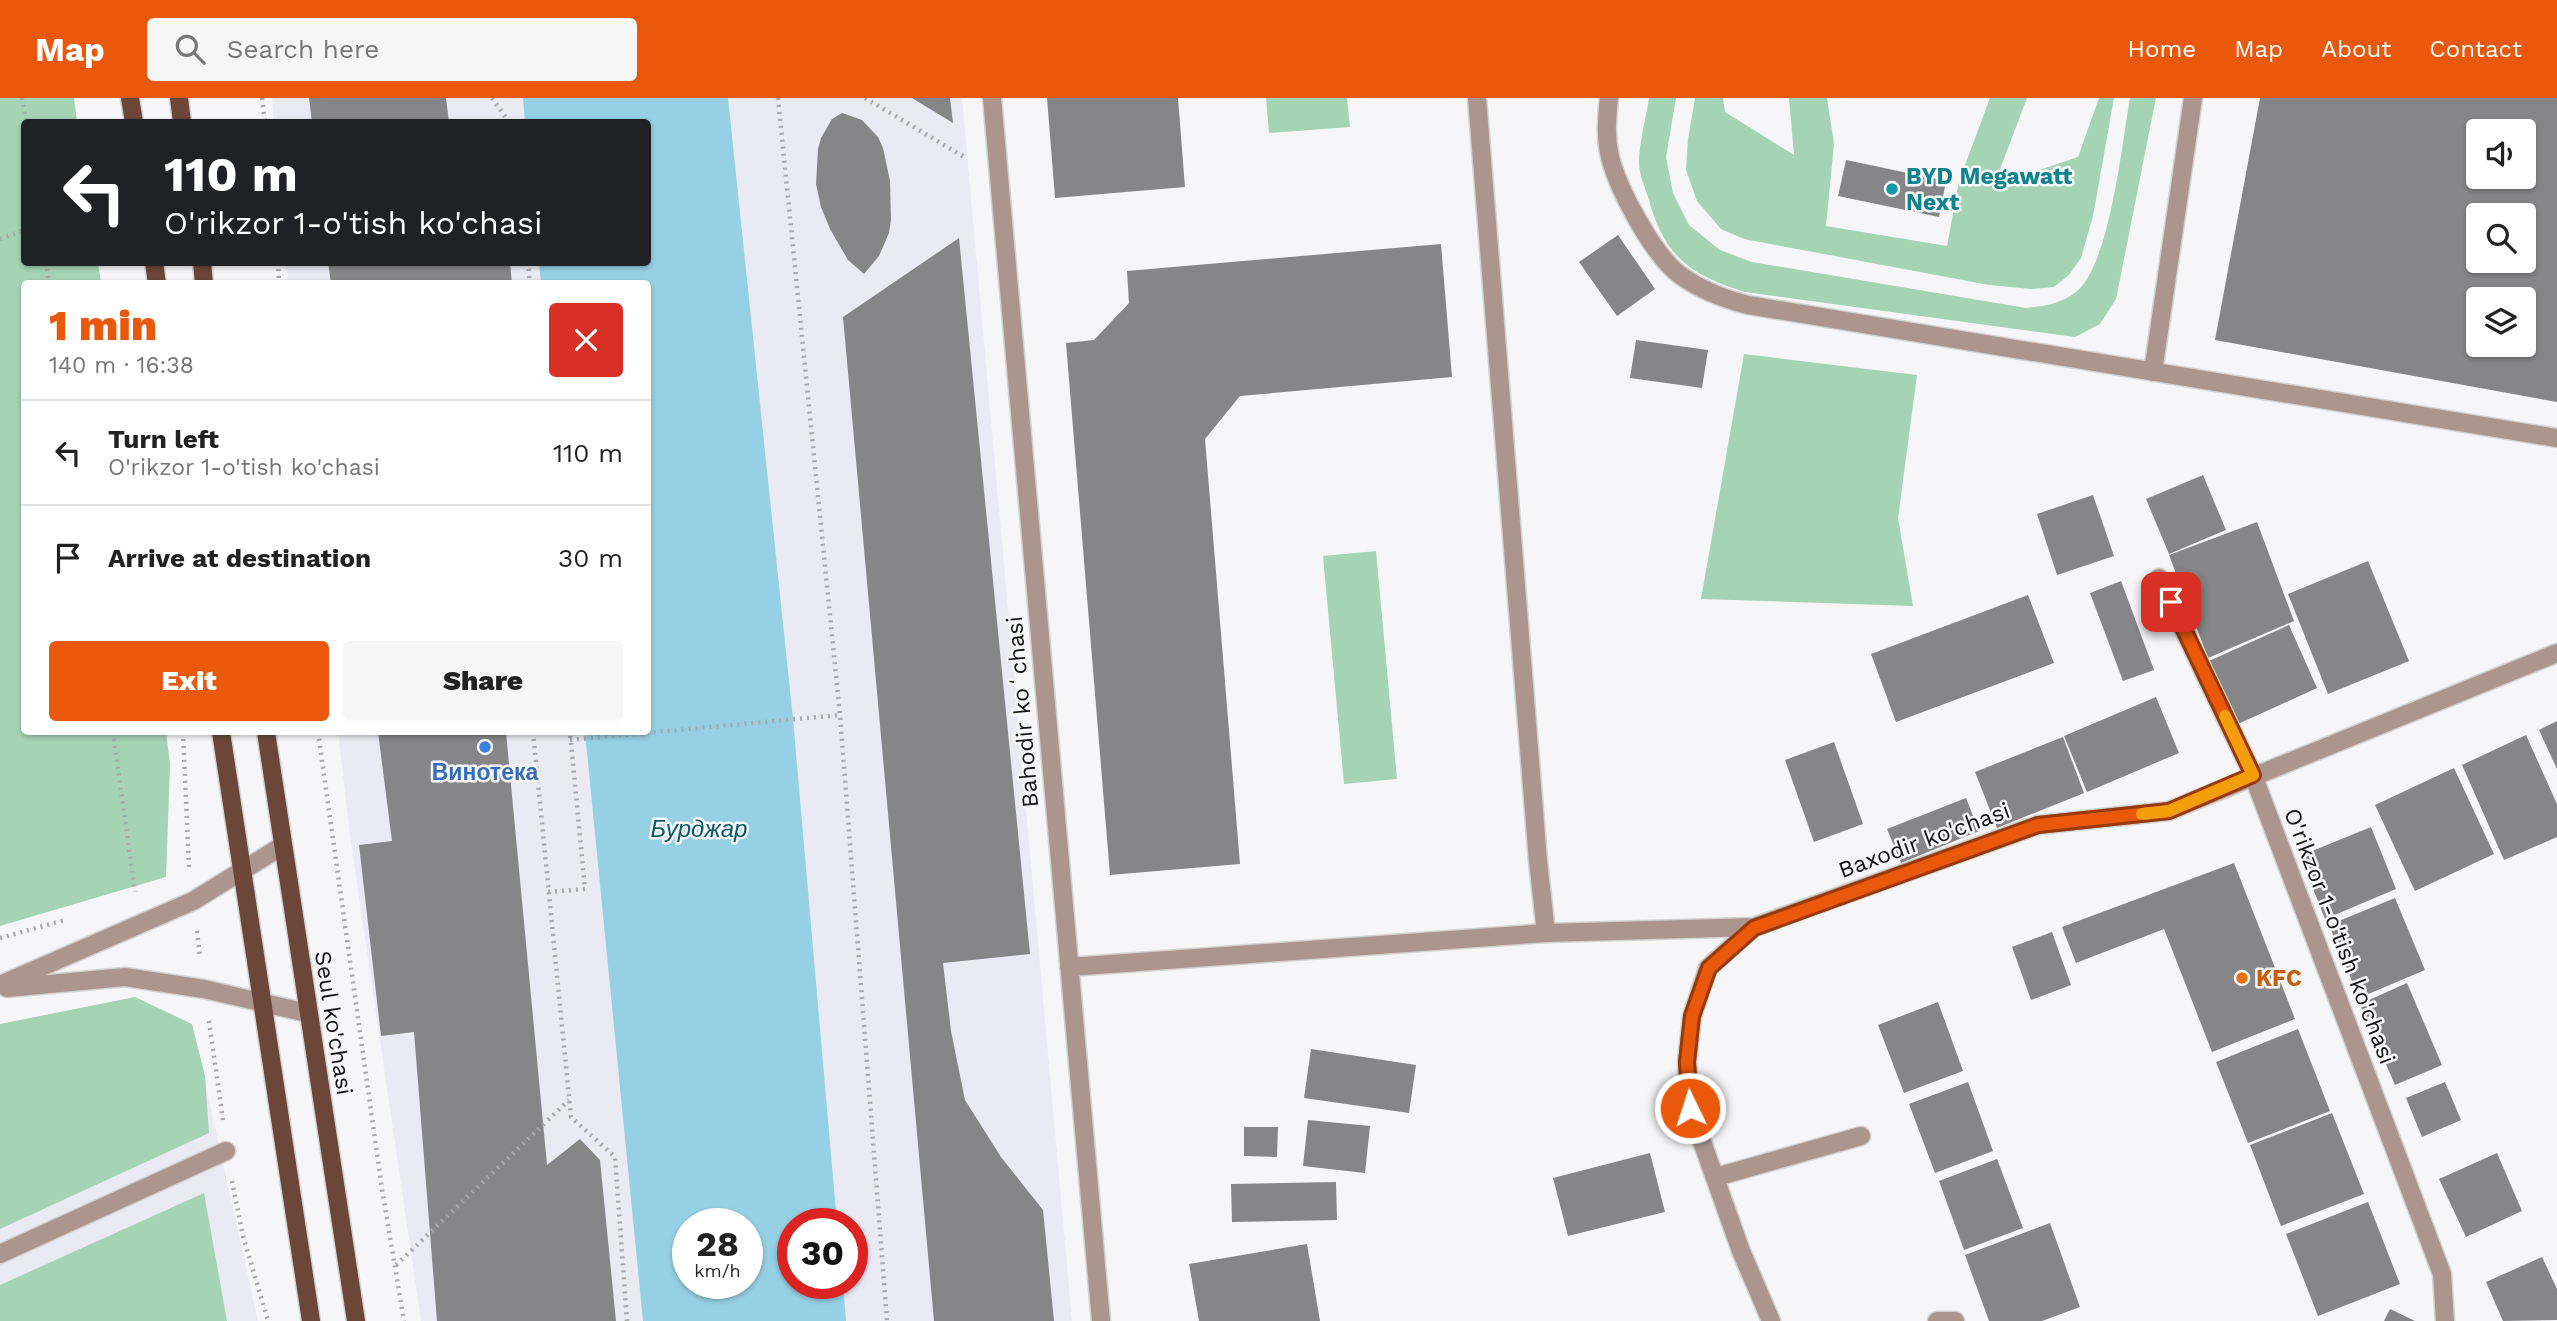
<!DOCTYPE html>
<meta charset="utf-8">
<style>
body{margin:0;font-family:"Work Sans",sans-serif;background:#f6f6f6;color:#222;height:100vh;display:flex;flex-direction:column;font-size:26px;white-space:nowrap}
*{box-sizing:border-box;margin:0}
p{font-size:23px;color:#767676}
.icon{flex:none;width:38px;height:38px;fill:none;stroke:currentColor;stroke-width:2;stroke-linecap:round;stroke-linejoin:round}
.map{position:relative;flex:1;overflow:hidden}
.panel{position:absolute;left:21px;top:182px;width:630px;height:455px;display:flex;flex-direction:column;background:#fff;border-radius:7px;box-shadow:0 2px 5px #0004}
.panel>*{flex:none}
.hud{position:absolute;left:21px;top:21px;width:630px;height:147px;border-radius:7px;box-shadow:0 2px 5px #0004;background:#202124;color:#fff;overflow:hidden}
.tools{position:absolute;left:2466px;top:21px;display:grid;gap:14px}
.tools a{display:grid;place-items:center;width:70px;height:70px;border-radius:7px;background:#fff;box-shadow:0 2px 5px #0004;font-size:35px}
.speed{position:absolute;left:672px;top:1110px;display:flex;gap:14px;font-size:35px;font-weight:700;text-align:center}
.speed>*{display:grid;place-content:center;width:91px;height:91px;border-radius:50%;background:#fff;box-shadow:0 2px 5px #0004;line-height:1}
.speed small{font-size:18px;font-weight:400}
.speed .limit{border:10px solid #d22;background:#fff;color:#111}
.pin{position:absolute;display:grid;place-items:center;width:60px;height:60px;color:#fff;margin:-30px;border-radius:14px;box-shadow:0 4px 10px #0006}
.me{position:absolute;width:77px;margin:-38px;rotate:356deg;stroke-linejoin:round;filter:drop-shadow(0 0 5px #0008)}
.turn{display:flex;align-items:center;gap:24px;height:147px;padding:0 28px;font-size:32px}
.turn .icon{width:91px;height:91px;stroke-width:2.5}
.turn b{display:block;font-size:49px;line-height:60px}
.round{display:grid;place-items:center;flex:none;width:74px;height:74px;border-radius:7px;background:#f6f6f6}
.summary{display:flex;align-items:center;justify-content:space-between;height:119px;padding:0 28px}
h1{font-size:42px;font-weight:800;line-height:52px;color:#ea580c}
.action{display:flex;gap:14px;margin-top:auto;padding:14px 28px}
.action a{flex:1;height:80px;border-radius:7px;background:#ea580c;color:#fff;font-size:28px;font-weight:800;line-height:80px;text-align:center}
.action a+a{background:#f6f6f6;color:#222}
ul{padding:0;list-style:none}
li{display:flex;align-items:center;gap:21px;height:105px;padding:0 28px;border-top:2px solid #e0e0e0}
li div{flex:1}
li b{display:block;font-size:26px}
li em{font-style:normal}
header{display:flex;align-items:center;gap:42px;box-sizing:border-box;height:98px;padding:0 35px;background:#ea580c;color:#fff}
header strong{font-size:33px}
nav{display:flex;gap:38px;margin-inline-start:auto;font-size:24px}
.search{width:490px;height:63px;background:#f6f6f6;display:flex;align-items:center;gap:18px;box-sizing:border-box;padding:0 24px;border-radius:7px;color:#767676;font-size:26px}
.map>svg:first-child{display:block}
</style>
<header>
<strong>Map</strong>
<div class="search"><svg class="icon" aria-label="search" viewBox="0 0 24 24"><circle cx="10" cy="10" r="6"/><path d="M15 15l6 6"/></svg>Search here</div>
<nav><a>Home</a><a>Map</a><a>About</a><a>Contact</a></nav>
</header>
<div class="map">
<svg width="2557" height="1223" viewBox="0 0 2557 1223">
<rect width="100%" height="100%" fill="#f6f6f8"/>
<path fill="#e9eaf3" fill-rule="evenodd" d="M272,0H962L1072,1223H421L350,737L338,634H648V186L287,185L286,165L648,164V24H274ZM688,1125H747V1185H688ZM793,1125H852V1185H793Z
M192,926L258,1223H0V933Z"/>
<path fill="#a5d4b5" d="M0,0H74L77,24H24V164L98,165L101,185L24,186V634H166L170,666L166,779L0,828Z
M1266,0H1347L1350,29L1269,35Z
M1649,0H1676L1666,59L1673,95L1689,127L1720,152L1752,164L2026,210C2045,208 2060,206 2076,194C2110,167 2122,44 2130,0H2156L2116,201L2100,226L2075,239L1745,194C1690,177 1664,158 1649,102C1645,90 1639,76 1639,65C1639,44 1646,21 1649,0Z
M1695,0H1723L1725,14L1794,57L1789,0H1827L1834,46L1826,128L1947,148L1959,83L1990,0H2027L1994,87L2078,59L2099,0H2114L2093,118L2081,160L2069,177L2054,189L2031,191L1989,187L1744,141L1721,131L1697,103L1686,72L1688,41Z
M1744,256L1917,277L1898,420L1913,508L1701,501Z
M1376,453L1397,681L1344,686L1323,458Z
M135,899L192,926L205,978L209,1035L0,1131V926Z
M204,1095L227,1223H0V1187Z"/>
<path fill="#96d0e4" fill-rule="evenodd" d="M523,0H728L793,621L837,1125H793V1185H843L846,1223H643L585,634H648V186L541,185L539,165L648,164V24H525ZM688,1125H747V1185H688Z"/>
<path fill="#868688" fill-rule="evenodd" d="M309,0H446L449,24H312Z
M912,0H950L953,25Z
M1047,0H1178L1185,89L1055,100Z
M2260,0H2557V304L2215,242ZM2478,33H2524V79H2478ZM2478,117H2524V163H2478ZM2478,201H2524V247H2478Z
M842,15L862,22L878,39L883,50L890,83L891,122L889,135L879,158L864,176L848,162L830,131L821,109L816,86L818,51L821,40L832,21Z
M1846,62L1946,83L1939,119L1838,98Z
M1618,137L1655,191L1617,218L1579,164Z
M959,140L1030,856L943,865L951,933L965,1002L1001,1059L1043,1112L1054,1223H934L843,219Z
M1441,146L1452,279L1240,298L1205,341L1240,766L1110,777L1066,245L1094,242L1129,205L1127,173Z
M328,164H510L512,186H331Z
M1636,242L1708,252L1702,290L1630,280Z
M2203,377L2226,432L2169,456L2146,401Z
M2093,397L2114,458L2057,477L2037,416Z
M2257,424L2294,523L2208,560L2169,457Z
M2368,463L2409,563L2328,596L2288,496Z
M2121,483L2154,572L2123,583L2090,495Z
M2028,497L2054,565L1896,624L1871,556Z
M2289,527L2317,590L2238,626L2209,563Z
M2156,599L2179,655L2087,694L2064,638Z
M2557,623V671L2539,632Z
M378,634H506L547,1067L580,1041L600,1062L616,1223H437L414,934L381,938L359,747L392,743Z
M2526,637L2557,706V739L2504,762L2462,667Z
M2063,639L2084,695L1997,730L1975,674Z
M1834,644L1863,726L1814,744L1785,662Z
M2454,670L2494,756L2415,793L2375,707Z
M1966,700L1979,733L1901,765L1887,731Z
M2371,729L2396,791L2325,821L2300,758Z
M2234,765L2295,921L2212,954L2164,831L2076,865L2062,829Z
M2395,800L2425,872L2359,900L2329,827Z
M2052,834L2071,887L2031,902L2012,849Z
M2407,885L2442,967L2395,987L2360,906Z
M1938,904L1963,973L1904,995L1878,927Z
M2298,931L2330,1013L2248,1045L2216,964Z
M1311,951L1416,967L1409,1015L1304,1000Z
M1968,984L1993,1053L1935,1075L1909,1006Z
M2445,984L2461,1022L2422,1039L2406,1000Z
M2332,1015L2364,1096L2281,1128L2250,1047Z
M1308,1022L1370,1028L1365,1075L1303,1068Z
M1244,1029H1278L1277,1059L1244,1058Z
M1650,1055L1665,1114L1568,1138L1553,1080Z
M2497,1055L2522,1113L2466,1139L2439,1081Z
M1997,1061L2023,1130L1964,1152L1939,1083Z
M1336,1084L1337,1122L1232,1124L1231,1086Z
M2368,1104L2400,1186L2318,1218L2286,1136Z
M2050,1125L2080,1209L2042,1223H1989L1965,1157Z
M1307,1146L1320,1223H1199L1189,1166Z
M2542,1159L2557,1191V1222L2503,1223L2486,1184Z
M2390,1211L2415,1223H2384Z"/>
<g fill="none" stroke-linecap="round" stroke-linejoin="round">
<defs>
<path id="minor" d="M992,0L1101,1223
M1477,0L1538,763L1546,835L1754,829
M1609,0C1607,20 1605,38 1610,59C1618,91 1653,157 1680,177C1701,192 1724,201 1748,207L2557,340
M2153,274L2193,0
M2159,480L2253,677L2442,1176L2445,1223
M1069,869L1546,835
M0,887L193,803L282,748
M7,890L125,879L204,891L307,915
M1716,1079L1861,1038
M0,1156L226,1053
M1771,1223L1741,1153L1690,1010L1687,964L1692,918L1708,870L1754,829L2038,727L2169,713L2557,555
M1937,1223H1955"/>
<path id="major" d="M130,0L134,24
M179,0L182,24
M154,164L157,186
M202,164L204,186
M221,634L311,1223
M266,634L356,1223"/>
</defs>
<use href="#minor" stroke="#d2d2d3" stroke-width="21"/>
<use href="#major" stroke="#d2d2d3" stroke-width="21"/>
<path stroke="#a8a8aa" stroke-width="4.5" stroke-dasharray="2 5" stroke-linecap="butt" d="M22,0L26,24
M262,0L265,24
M492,0L509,24
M778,0L840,617L887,1223
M865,0L966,60
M0,141L24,132
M46,164L49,186
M278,164L279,186
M528,164L530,186
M113,634L135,794
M183,634L189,769
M318,634L382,1091L404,1223
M533,634L571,1019L615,1059L627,1223
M570,642L840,617
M548,794L585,791L570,634
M197,833L200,859
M0,840L65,822
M209,923L223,1022
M232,1083L243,1138L268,1223
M396,1167L569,1002"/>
<use href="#minor" stroke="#ac958d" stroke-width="18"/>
<use href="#major" stroke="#6b4639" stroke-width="18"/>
</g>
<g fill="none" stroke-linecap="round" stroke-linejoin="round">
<defs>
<path id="route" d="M1690,1010L1687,964L1692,918L1709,870L1754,830L2038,727L2169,713L2253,677L2171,504"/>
</defs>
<use href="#route" stroke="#983908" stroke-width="18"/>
<use href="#route" stroke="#ea580c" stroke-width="12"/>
<path stroke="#f59e0b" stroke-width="12" d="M2142,716L2169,713L2253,677L2225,618"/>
</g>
<circle fill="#0f9aa8" stroke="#f6f6f8" stroke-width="2.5" cx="1892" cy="91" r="7"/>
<circle fill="#3f7fe0" stroke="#f6f6f8" stroke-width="2.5" cx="485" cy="649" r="7"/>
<circle fill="#e8710a" stroke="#f6f6f8" stroke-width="2.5" cx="2242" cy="880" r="7"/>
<g text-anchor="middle" stroke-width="5" stroke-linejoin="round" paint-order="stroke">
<g font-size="23" font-weight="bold" fill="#0d838f" stroke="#f6f6f8" text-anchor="start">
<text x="1906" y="86">BYD Megawatt<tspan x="1906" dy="26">Next</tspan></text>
</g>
<g font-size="23" fill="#121313" stroke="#f6f6f8">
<text transform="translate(1022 614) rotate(-95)" y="8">Bahodir koʻchasi</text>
<text transform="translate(1924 742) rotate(-20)" y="8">Baxodir ko'chasi</text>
<text transform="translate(2340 838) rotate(69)" y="8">O'rikzor 1-o'tish ko'chasi</text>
<text transform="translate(334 925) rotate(81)" y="8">Seul ko'chasi</text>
</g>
<g font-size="23" font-weight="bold" fill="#366cbe" stroke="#f6f6f8">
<text x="485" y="682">Винотека</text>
</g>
<g font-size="23" font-weight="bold" fill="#c56008" stroke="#f6f6f8" text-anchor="start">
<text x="2256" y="888">KFC</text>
</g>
<g font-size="24" font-style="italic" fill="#095a6e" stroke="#f6f6f8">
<text x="699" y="739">Бурджар</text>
</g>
</g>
</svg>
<div class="tools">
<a><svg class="icon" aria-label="sound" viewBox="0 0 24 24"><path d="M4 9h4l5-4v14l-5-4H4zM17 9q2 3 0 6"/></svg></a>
<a><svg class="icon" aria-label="search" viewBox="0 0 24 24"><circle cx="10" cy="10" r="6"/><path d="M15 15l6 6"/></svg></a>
<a><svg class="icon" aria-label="layers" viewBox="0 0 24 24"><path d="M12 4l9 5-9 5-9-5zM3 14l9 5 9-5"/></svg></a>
</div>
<div class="speed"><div>28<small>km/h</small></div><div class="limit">30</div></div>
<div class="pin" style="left:2171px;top:504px;background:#d93025"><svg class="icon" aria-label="arrive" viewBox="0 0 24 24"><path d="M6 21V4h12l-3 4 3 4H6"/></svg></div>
<svg class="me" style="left:1690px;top:1010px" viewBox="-20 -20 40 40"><circle r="17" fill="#ea580c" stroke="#fff" stroke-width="3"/><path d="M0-11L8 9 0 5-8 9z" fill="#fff"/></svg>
<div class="hud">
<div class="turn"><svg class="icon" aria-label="left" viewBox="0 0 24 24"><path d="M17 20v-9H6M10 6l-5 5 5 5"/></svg><div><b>110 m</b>O'rikzor 1-o'tish ko'chasi</div></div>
</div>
<section class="panel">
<div class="summary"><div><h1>1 min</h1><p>140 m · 16:38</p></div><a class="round" style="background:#d93025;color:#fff"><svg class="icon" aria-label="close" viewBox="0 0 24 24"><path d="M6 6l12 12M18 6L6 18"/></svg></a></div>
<ul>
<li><svg class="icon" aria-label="left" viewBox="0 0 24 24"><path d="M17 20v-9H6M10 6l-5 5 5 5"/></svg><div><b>Turn left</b><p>O'rikzor 1-o'tish ko'chasi</p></div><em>110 m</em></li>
<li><svg class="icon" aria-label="arrive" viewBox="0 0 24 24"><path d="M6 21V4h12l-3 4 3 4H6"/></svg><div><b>Arrive at destination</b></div><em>30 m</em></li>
</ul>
<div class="action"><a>Exit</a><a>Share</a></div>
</section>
</div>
